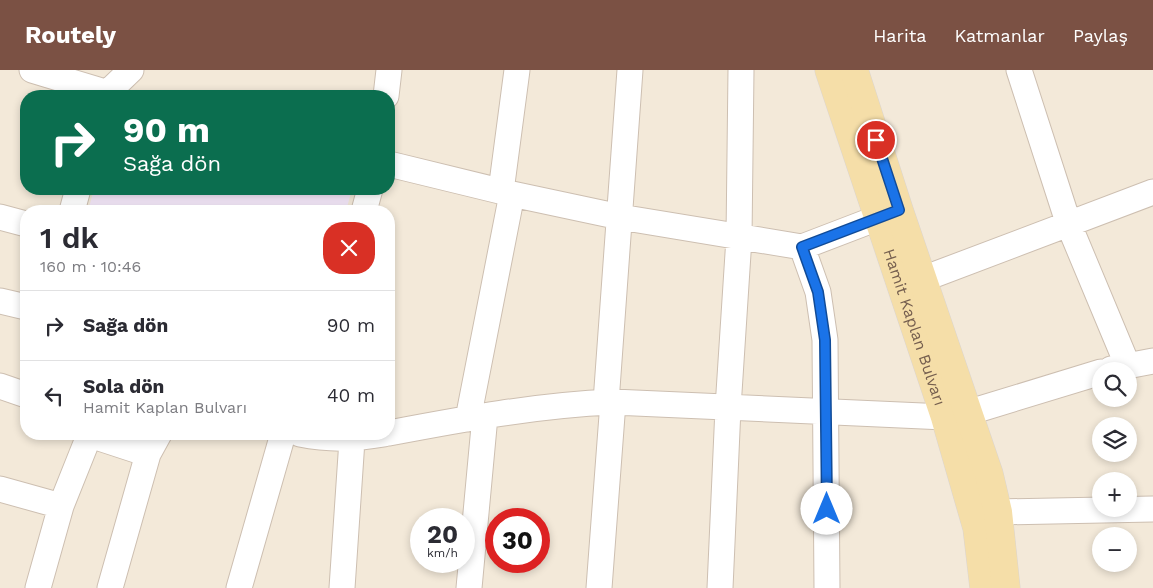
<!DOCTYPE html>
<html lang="tr">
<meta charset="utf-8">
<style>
body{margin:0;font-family:"Work Sans",sans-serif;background:#f2f2f3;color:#2b2b33;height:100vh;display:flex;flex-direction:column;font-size:19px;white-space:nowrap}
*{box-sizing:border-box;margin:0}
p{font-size:16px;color:#7c7c81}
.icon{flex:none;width:28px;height:28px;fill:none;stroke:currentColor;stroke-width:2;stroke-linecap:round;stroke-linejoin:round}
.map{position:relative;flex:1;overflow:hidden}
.drawer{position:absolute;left:20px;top:135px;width:375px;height:235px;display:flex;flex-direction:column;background:#fff;border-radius:20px;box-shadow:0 2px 8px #0003}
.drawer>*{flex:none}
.banner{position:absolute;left:20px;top:20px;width:375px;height:105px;border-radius:20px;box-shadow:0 2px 8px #0003;background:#0b6e4f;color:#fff;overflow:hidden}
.buttons{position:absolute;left:1092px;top:292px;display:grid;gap:10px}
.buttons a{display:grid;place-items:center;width:45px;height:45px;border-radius:50%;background:#fff;box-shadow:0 2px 8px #0003;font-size:25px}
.speed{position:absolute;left:410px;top:438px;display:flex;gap:10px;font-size:25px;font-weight:700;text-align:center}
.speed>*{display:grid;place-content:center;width:65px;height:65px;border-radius:50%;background:#fff;box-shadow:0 2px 8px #0003;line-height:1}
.speed small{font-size:12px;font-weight:400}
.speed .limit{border:8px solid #d22;background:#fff;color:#111}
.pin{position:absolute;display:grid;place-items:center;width:42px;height:42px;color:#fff;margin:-21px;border:2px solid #fff;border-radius:50%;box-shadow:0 1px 5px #0007}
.me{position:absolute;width:55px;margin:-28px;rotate:0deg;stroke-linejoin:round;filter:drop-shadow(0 0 4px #0008)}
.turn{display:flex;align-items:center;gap:18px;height:105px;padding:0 20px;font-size:22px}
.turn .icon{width:65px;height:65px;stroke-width:2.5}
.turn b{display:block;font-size:35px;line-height:42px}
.round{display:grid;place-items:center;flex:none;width:52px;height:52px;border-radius:20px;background:#f2f2f3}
.headline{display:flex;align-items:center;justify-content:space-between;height:85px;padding:0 20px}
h1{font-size:30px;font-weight:600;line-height:38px}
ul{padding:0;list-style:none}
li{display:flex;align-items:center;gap:15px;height:70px;padding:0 20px;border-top:1px solid #e1e1e2}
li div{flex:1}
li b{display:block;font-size:19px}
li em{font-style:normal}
header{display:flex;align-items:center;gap:30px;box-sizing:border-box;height:70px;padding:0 25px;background:#7b5144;color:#fff}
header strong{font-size:24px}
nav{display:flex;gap:28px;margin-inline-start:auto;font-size:18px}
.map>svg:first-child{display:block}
</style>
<header>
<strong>Routely</strong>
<nav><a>Harita</a><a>Katmanlar</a><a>Paylaş</a></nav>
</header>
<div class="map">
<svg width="1153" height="518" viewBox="0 0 1153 518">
<rect width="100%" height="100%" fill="#fbf6ea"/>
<path fill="#f3e9d9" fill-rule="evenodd" d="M0,0H1153V518H0ZM26,26H389V119H26ZM26,141H389V364H26ZM1101,301H1129V329H1101ZM1101,356H1129V384H1101ZM1101,411H1129V439H1101ZM421,449H464V491H421ZM496,449H539V491H496ZM1101,466H1129V494H1101Z"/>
<path fill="#f3e7f8" d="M94,119H352L346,141H88Z"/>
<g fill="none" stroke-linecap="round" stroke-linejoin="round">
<defs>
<path id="minor" d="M32,0L118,26
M1019,0L1069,155L1127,294
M104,26L131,0
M386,26L389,0
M389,94L512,124L620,147L802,177L896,141
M501,121L517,0
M72,141L78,119
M364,141L370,119
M0,147L26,154
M802,177L818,222L825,270L827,518
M923,209L1153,122
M0,231L26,237
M1111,299L1153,291
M0,316L26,325
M606,332L630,0
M468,349L512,124
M389,363C463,349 538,335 613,332L945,347L970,342L1101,302
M87,364L148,384
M300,364C330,370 354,369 384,364
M0,419L61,436
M998,442L1153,439
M38,518L61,436L89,366
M110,518L148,384L159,364
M239,518L283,364
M342,518L352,370
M469,518L485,346
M599,518L613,332
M720,518L728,338L739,168L741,0"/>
<g id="major">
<path id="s1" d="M829,0L945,347L977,458L984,518"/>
<path d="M854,0L899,140L989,404L998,442L1006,518"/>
</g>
</defs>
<use href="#minor" stroke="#cdbfb1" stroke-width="27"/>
<use href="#major" stroke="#dbd5d1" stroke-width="29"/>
<use href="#minor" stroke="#fff" stroke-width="25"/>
<use href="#major" stroke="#f5dea8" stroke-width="28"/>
</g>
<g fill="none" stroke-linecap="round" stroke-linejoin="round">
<defs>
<path id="route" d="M827,439L825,270L818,222L802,177L899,140L876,70"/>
</defs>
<use href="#route" stroke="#114b97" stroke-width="12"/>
<use href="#route" stroke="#1a73e8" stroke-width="9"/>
</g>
<g text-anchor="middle" stroke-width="4.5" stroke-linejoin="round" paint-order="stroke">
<g font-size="16" fill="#755f4f" stroke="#fefaf1">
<text dy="6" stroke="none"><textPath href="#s1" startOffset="271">Hamit Kaplan Bulvarı</textPath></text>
</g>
</g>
</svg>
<div class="buttons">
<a><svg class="icon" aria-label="search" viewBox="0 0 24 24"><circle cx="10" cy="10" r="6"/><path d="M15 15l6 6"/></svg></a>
<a><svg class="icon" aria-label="layers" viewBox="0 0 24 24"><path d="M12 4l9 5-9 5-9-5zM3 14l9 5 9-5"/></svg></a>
<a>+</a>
<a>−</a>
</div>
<div class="speed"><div>20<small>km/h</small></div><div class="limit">30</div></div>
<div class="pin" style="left:876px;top:70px;background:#d93025"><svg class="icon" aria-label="arrive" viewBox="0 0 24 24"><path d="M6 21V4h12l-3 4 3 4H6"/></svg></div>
<svg class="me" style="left:827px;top:439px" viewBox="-20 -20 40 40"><circle r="19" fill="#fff"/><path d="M0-13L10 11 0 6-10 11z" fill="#1a73e8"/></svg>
<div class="banner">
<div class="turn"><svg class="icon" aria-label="right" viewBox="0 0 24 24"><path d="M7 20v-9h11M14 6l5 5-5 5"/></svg><div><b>90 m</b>Sağa dön</div></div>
</div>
<section class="drawer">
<div class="headline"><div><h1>1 dk</h1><p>160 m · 10:46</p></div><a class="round" style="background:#d93025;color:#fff"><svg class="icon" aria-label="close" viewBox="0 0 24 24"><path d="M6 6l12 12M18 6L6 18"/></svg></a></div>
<ul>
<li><svg class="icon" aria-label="right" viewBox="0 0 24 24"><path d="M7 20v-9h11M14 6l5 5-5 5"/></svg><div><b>Sağa dön</b></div><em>90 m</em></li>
<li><svg class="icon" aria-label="left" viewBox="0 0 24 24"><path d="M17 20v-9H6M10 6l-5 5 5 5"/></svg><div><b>Sola dön</b><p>Hamit Kaplan Bulvarı</p></div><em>40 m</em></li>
</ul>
</section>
</div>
